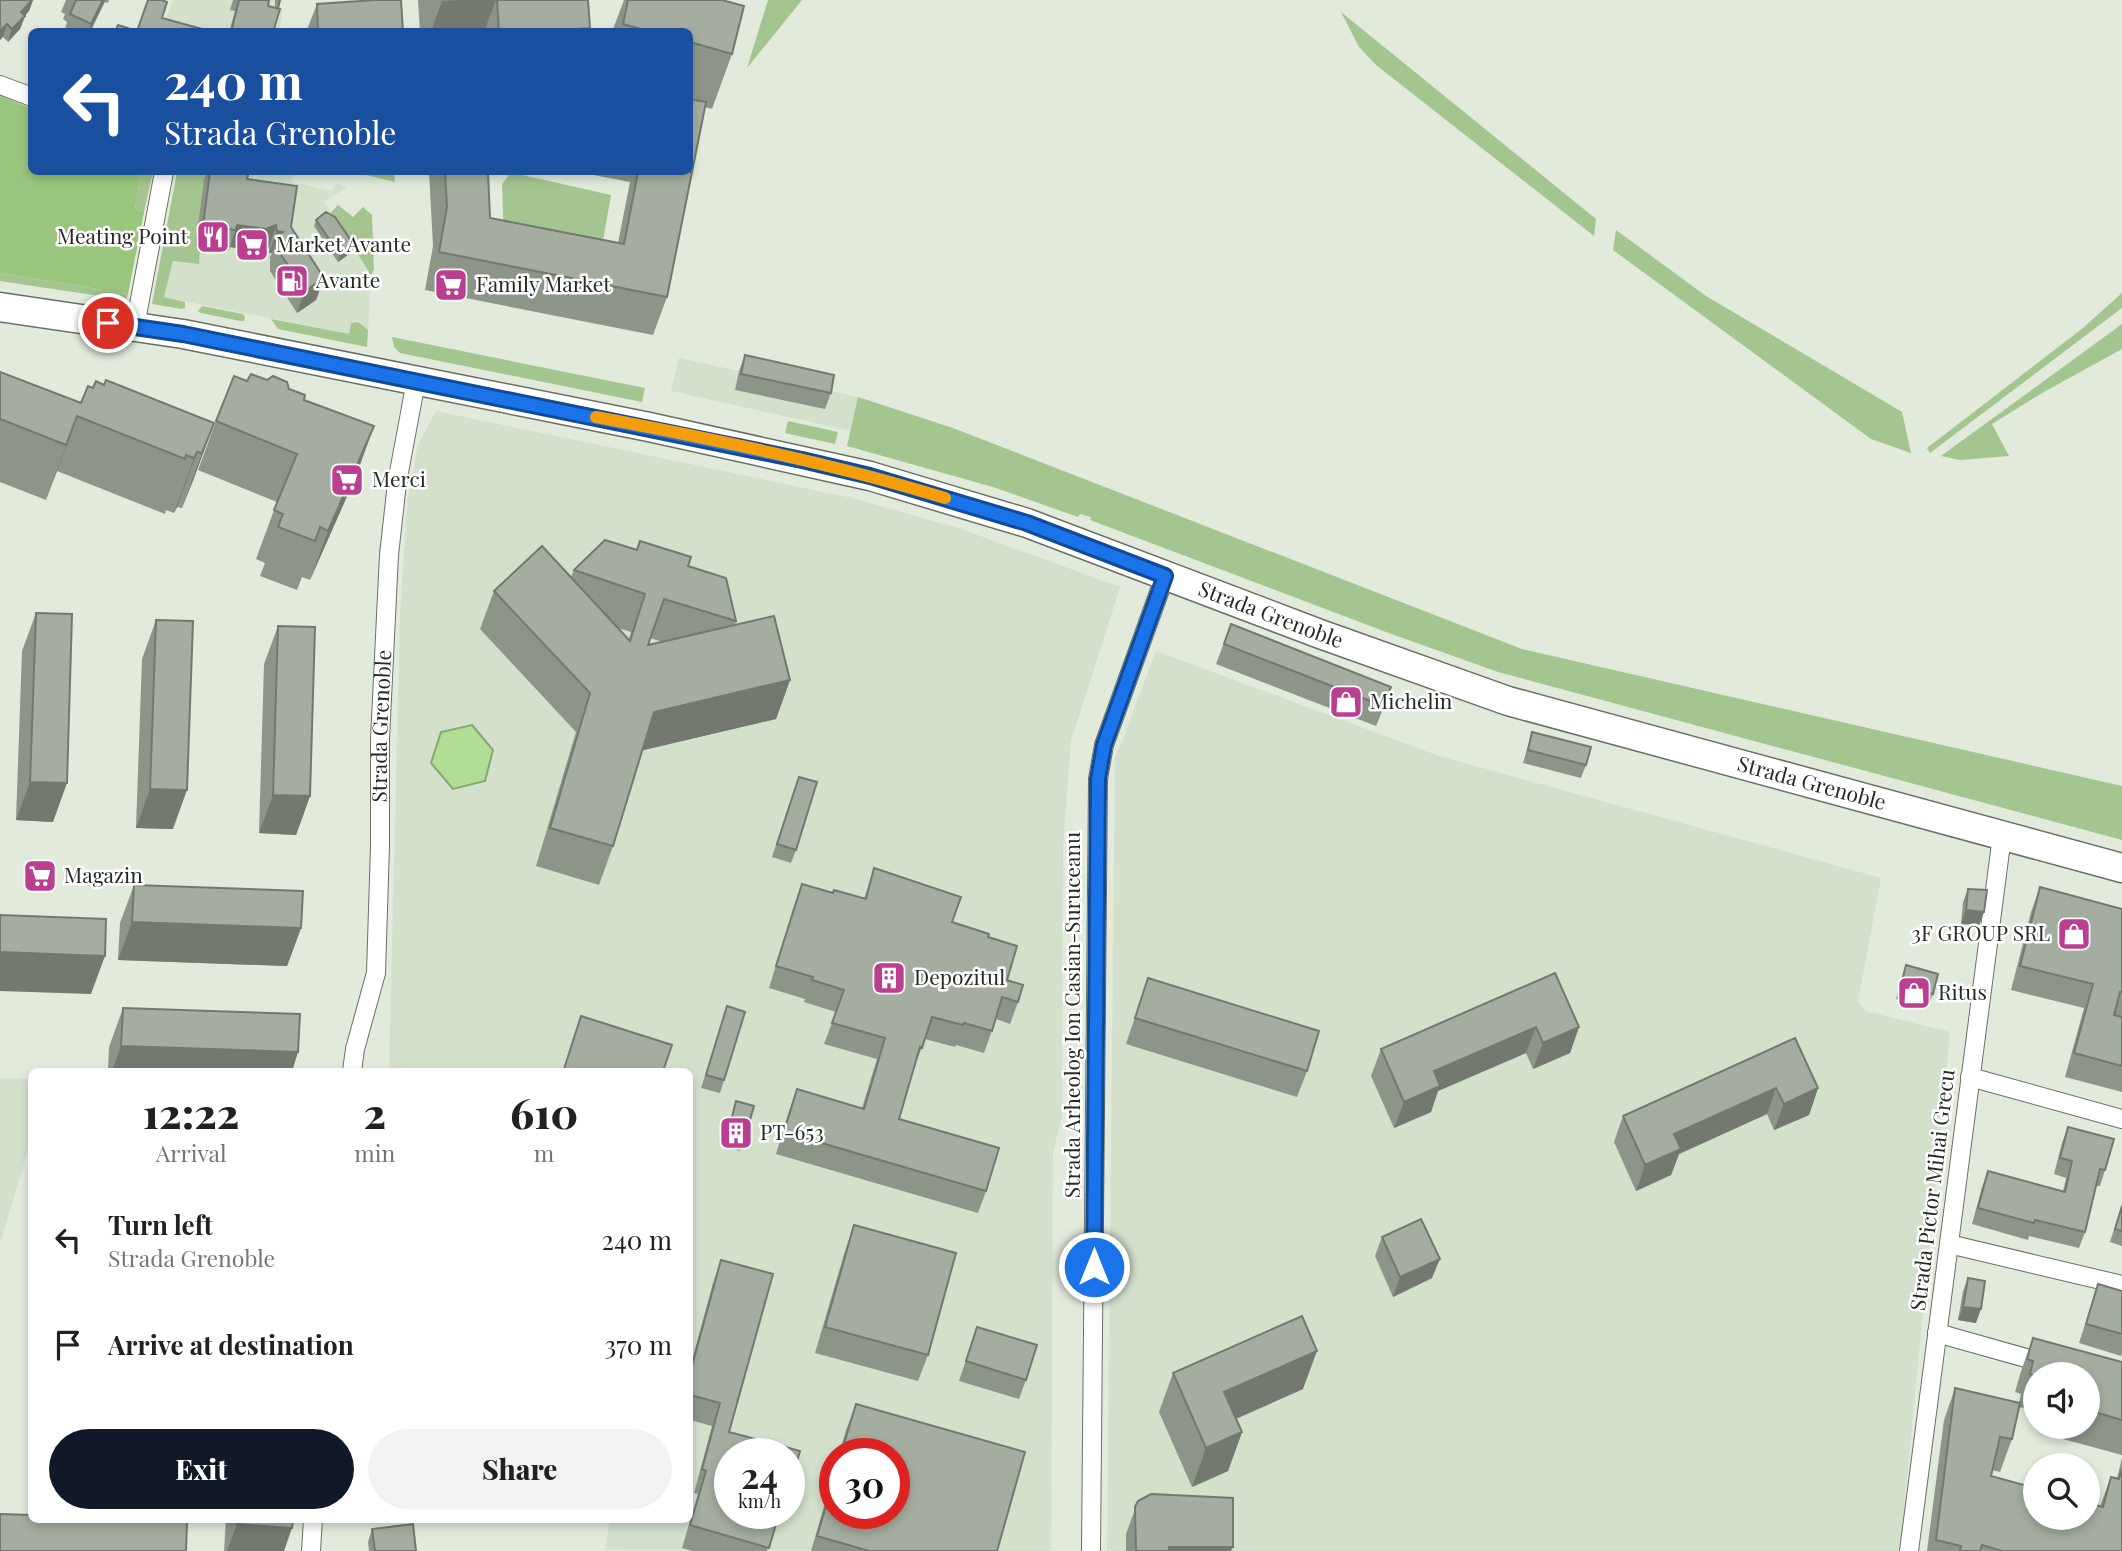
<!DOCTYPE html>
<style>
body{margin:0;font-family:"Playfair Display",serif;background:#f2f2f2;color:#202124;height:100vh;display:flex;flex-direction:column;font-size:26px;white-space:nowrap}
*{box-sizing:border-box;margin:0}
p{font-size:23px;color:#757577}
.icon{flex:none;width:38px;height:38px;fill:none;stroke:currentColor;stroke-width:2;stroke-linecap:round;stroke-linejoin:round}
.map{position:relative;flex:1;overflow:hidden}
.drawer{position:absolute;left:28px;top:1068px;width:665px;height:455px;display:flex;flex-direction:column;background:#fff;border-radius:10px;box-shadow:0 4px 10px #0003}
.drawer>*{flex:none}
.guide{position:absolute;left:28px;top:28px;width:665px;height:147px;border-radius:10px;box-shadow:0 4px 10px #0003;background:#1a4fa0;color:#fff;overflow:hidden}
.fabs{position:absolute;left:2023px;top:1362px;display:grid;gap:14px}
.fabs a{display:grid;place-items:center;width:77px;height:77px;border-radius:50%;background:#fff;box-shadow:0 4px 10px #0003;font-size:35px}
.speed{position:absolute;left:714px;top:1438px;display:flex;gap:14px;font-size:35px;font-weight:700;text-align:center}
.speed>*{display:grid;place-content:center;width:91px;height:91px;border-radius:50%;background:#fff;box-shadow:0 4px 10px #0003;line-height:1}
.speed small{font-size:18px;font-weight:400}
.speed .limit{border:10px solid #d22;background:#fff;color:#111}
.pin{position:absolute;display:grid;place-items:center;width:60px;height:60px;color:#fff;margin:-30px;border:4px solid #fff;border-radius:50%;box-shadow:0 2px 7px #0007}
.me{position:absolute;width:77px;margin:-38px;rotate:0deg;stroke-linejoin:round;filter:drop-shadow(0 0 5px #0008)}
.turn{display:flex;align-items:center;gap:24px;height:147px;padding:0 21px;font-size:32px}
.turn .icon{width:91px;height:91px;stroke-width:2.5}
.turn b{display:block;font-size:49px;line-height:60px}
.eta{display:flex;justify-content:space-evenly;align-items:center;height:119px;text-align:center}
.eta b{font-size:42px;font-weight:800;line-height:49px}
.cta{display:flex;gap:14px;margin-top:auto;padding:14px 21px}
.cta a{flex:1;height:80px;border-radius:42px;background:#111827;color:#fff;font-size:28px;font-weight:800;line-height:80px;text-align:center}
.cta a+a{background:#f2f2f2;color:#202124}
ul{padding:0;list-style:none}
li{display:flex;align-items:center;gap:21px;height:105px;padding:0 21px}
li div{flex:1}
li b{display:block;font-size:26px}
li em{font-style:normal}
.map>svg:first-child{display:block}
</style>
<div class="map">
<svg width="2122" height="1551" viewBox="0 0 2122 1551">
<rect width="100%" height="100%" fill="#e1eadb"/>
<path fill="#d2e0cc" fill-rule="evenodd" d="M173,0H277L283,12L279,31L161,32Z
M185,172H281L293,174L292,182L332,191L335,183L347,187L324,202L371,275L368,330L358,322L351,323L349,334L164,297L173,261L199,264Z
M679,358L858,397L851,431L671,391Z
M436,411L852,498L958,528L1120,587L1071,741L1063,846L1062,1116L1053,1152L1051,1551L605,1550L610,1519H690V1071H389L400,615L407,504L418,444ZM730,1454H789V1514H730ZM835,1454H894V1514H835Z
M1156,651L1439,756L1881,878L1858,1001L1866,1011L1950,1032L1900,1551H1107L1115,759Z
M0,1078L31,1079L32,1137L0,1243Z"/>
<path fill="#a4c58f" d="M768,0H802L747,68Z
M1341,12L1596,219L1594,236L1376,65L1359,47Z
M141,172H153L144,212L135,209Z
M177,172H220L204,180L195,246L200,247L199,264L173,261L164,297L185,302V308L182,309L152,304Z
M354,172H394L395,182Z
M518,174L611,195L600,258L504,241L502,184L509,175Z
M338,205L353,217L363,207L372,215L374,270L371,275L331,212Z
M1616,230L1706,296L1902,412L1911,453L1871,439L1613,250Z
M0,273L128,294L126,300L0,281Z
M2122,293V308L1930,453L1927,448L2083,328Z
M202,306L243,314L245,317L244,321H240L201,313L198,311Z
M271,319L349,334L351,323L358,322L368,330L367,347L278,329Z
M2122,324V349L2042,393L1992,424L2009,456L1960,460L1941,456Z
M392,337L645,388L642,402L400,353L394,347Z
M858,397L953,428L1522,649L2122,786V840L1498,672L1386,632L1090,520L1091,517L1080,514L1078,517L993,487L847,446Z
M788,421L838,432L835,444L785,433Z"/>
<path fill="#9ac57d" d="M0,96L31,108L32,172H141L135,209L144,212L128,294L0,273Z"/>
<path fill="#b1dd95" stroke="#87a773" stroke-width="2" d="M472,725L493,750L485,781L453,789L431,763L441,732Z"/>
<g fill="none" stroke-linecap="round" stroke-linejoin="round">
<defs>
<g id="street">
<path d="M0,85L32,97"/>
<path d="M135,326L164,172"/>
<path id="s1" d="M352,1071L355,1049L376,973L380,846V739L389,555L397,483L416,381"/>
<path d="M1970,1077L2122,1119"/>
<path d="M1949,1244L2122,1285"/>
<path d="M1937,1333L2083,1374"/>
<path d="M311,1551L313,1519"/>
<path d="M1091,1551L1098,779L1104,745L1165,576"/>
<path d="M1909,1551L2002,836"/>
</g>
<g id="primary">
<path id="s2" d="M0,307L183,334L649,427L870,476L1027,523L1320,634L1508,701L2122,868"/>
</g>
</defs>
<use href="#street" stroke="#697164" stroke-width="20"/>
<use href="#primary" stroke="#697164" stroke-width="31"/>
<use href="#street" stroke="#fff" stroke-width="18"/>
<use href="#primary" stroke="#fff" stroke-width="28"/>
</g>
<path fill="#8d9589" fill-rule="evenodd" d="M0,0H33L29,11L25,16L20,29L8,42L3,37Z
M66,0H109L108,3L105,2L90,32H64L67,22L63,19L65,14L61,12Z
M233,0H269L268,6L275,8V0H281L273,32H229L235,11L230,10Z
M418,0H588L590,28L588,32H420Z
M624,0H722L732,54L712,109L705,107L667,297L653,335L425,290L433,246L429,172H488L490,218L618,243L630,182L578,172H690V32H612Z
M317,4L403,32H306Z
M207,172H249L247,179L291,227L324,278L316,300L297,313L270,271V257L272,253H269V247L258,251L230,247L228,251L195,246L204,179Z
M316,220L354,245L352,252L338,262L314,226Z
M745,355L831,393L825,409L735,390L739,371Z
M0,372L81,403L214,423L194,478L182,508L177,507L174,513L166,510L165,514L57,471L46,500L0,482Z
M247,381L289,389L304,400L356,476L310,580L302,577L297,590L260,576L265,563L256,559L277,502L198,470L216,421Z
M688,566L736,621L735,625L790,680L776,719L642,750L613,846L599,885L536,866L576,732L480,629L494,591L571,577L574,570ZM618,628L631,632L629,639ZM650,638L663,642L648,645Z
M36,613L53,822L16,820L22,651Z
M156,620L173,829L136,828L142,659Z
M1231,624L1384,707L1376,726L1216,664Z
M278,626L310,796L296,835L259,833L264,664Z
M1532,732L1586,765L1581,778L1523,763Z
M794,790L796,850L791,863L772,857Z
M874,868L952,922L988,937L1007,980L1018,1002L1010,1024L996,1019L984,1053L956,1045L955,1047L925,1039L913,1070L899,1119L986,1191L978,1213L776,1154L789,1111L797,1089L862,1108L877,1059L824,1044L836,1012L804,1002L805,999L769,988L794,906L802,884L833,893L864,899Z
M134,885L301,928L287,966L118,960L120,923Z
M2040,887L2122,909V1092L2065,1077L2084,1008L2011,990L2031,912Z
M1968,889L1984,912L1979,925L1961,924L1963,902Z
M1906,965L1933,994L1928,1007L1896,999Z
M1555,973L1579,1027L1570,1053L1533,1069L1526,1053L1438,1091L1431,1112L1394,1128L1371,1076L1381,1049Z
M1148,978L1307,1071L1297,1097L1126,1044Z
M727,1006L724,1080L720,1093L701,1088Z
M123,1008L298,1052L292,1071H108L109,1047Z
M581,1016L663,1071H563Z
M1795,1038L1818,1088L1809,1115L1774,1130L1767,1114L1679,1154L1671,1175L1636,1191L1614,1142L1623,1116Z
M736,1101L745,1137L740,1151L723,1146L732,1115Z
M2068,1127L2105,1170L2100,1186H2096L2085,1232L2079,1248L2029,1236L2028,1240L1972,1224L1982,1187L1988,1171L2063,1191L2066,1178L2054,1174L2062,1143Z
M2122,1204V1246L2110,1242Z
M854,1225L928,1355L918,1381L815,1353L845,1251Z
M1382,1237L1432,1278L1393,1297L1375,1256Z
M721,1260L729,1432L789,1454L730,1514H781L780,1516L778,1515L767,1551H692L682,1548L698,1494L694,1493L712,1426L690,1420V1367L713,1283Z
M1968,1278L1976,1323L1958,1320L1963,1291Z
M2098,1284L2122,1291V1354L2121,1356L2079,1343Z
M977,1327L1026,1380L1019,1399L959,1381Z
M2033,1338L2122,1362V1455L2048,1435L2051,1426H2088V1374H2035V1411L2019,1407L2012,1439L2000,1472L1992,1470L1991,1476L2100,1506L2111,1477L2117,1478L2122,1458V1551H1927L1944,1420L1955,1388L2019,1403L2021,1394L2015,1392L2021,1371Z
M1173,1373L1303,1389L1236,1419L1242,1432L1228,1471L1192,1487L1159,1412Z
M856,1404L997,1551H811L835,1469V1514L894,1454H839L846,1430Z
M1138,1501L1231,1551H1126V1534Z
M226,1519H293L284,1551H224Z
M372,1529L416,1551H369L368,1542Z"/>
<path fill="#73796f" d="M32,0H33L29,11L16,25L21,12Z
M103,0H105L90,32H88Z
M279,0H281L278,11H276Z
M458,0H496L484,32H431L442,1Z
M25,16L20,29L8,42L12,29Z
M7,24L3,37L0,40V31Z
M590,28L588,32H542Z
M237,225H276L269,247L258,251L230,247Z
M277,231L283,232L278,235L272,253H269Z
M354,245L352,252L338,262L340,255Z
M324,278L316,300L297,313L305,291Z
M77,416L57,471L46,500L66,445Z
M214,423L194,478L182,508L202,453Z
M374,426L356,476L310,580L328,531Z
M197,452L177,507L174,513L194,458Z
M790,680L776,719L640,751L654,712Z
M30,782L67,783L53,822L16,820Z
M150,789L187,790L173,829L136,828Z
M273,795L310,796L296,835L259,833Z
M1966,910L1984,912L1979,925L1961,924Z
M132,922L301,928L287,966L118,960Z
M0,952L105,956L91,994L0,991Z
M1536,1027L1526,1053L1438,1091L1431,1112L1394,1128L1404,1102L1434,1071Z
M1579,1027L1570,1053L1533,1069L1543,1043Z
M121,1046L298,1052L292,1071H112Z
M1776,1088L1767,1114L1679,1154L1671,1175L1636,1191L1645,1165L1674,1134Z
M1818,1088L1809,1115L1774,1130L1784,1104Z
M1440,1259L1432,1278L1393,1297L1400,1277Z
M1963,1307L1981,1309L1976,1323L1958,1320Z
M1317,1351L1303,1389L1210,1430L1224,1392Z
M1242,1432L1228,1471L1192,1487L1206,1448Z
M237,1524L292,1528L284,1551H227Z
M1169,1547H1233L1231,1551H1168Z"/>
<path fill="#a4ad9f" stroke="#73796f" stroke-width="2" d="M0,0H32L21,12L25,16L12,29L7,24L0,31Z
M76,0H103L91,24L70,14Z
M148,0H162L167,2L162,18L213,32H115L118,25L137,31Z
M239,0H269L268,6L280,9L273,32H231Z
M375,0H401L403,32H318L317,4Z
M497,0H588L590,28L542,32H499Z
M628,0H722L744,6L732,54L690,42V32H651L623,24Z
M690,99L706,102L667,297L439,252L447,207L445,172H488L490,218L624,244L638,172H690Z
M210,172H249L247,179L297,186L291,227L324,278L305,291L278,250V235L283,232L277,231L276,225L266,229L237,225L236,230L203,225Z
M326,212L335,217L354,245L340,255L316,220Z
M745,355L834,375L831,393L741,374Z
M0,372L81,403L88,386L93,388L96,381L104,385L106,380L214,423L202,453L197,452L194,458L186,455L185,459L77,416L66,445L0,419Z
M251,374L267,380L273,376L287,382L289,389L305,395L304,400L374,426L328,531L320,527L315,541L278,527L283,514L274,510L297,454L216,421L234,376L247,381Z
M605,540L637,550L640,541L691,557L688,566L726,578L736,621L664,599L648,645L774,616L790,680L654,712L613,846L550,828L590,693L494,591L542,546L630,641L645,594L574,570Z
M36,613L72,614L67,783L30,782Z
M156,620L193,621L187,790L150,789Z
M1231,624L1391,687L1383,706L1224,644Z
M278,626L315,627L310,796L273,795Z
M1532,732L1591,747L1586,765L1528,750Z
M799,777L817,782L796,850L777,844Z
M874,868L961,897L952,922L989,934L988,937L1017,946L1007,980L1023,985L1018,1002L1002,997L992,1031L964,1023L963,1025L932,1017L922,1048L920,1047L899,1119L999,1148L986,1191L784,1132L797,1089L864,1109L885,1038L832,1023L844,990L812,980L813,977L776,966L802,884L833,893L834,890L866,899Z
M134,885L303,891L301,928L132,922Z
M2040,887L2122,909V992H2120L2114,1015L2122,1017V1066L2074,1053L2093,984L2020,966Z
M1968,889L1987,890L1984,912L1966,910Z
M0,915L106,919L105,956L0,952Z
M1906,965L1938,974L1933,994L1901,985Z
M1555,973L1579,1027L1543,1043L1536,1027L1434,1071L1440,1086L1404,1102L1381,1049Z
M1148,978L1319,1031L1307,1071L1135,1018Z
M727,1006L745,1012L724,1080L706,1075Z
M123,1008L300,1014L298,1052L121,1046Z
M581,1016L672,1045L663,1071H570L564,1069Z
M1795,1038L1818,1088L1784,1104L1776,1088L1674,1134L1681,1149L1645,1165L1623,1116Z
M736,1101L754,1106L745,1137L728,1133Z
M2068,1127L2114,1139L2105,1170L2100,1169L2085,1232L2035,1220L2034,1223L1978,1208L1988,1171L2065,1192L2072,1161L2060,1158Z
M2122,1206V1231L2115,1229Z
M1421,1219L1440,1259L1400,1277L1382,1237Z
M854,1225L956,1253L928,1355L825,1327Z
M721,1260L773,1274L729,1432L800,1451L789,1491V1454H730V1514H779L769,1548L690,1525L706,1471L702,1469L720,1403L690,1395V1373Z
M1968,1278L1985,1281L1981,1309L1963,1307Z
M2098,1284L2122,1291V1334L2086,1324Z
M1302,1316L1317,1351L1224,1392L1242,1432L1206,1448L1173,1373Z
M977,1327L1037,1345L1026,1380L966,1361Z
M2033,1338L2122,1362V1420L2088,1410V1374H2035V1376L2030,1374L2033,1361L2027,1359Z
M1955,1388L2020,1403L2012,1439L2000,1437L1991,1476L2035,1488V1517H2088V1503L2103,1507L2111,1477L2119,1479L2122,1469V1551H2002L1982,1545L1980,1551H1960L1961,1546L1936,1540Z
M856,1404L1025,1452L997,1551H869L817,1536L835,1476V1514H894V1454H841Z
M1151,1494L1233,1498V1547H1169V1551H1136L1135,1507L1138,1501Z
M0,1514L32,1515V1519H122L187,1522L186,1551H0Z
M238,1519H293L292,1528L237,1524Z
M413,1524L416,1551H375L372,1529Z"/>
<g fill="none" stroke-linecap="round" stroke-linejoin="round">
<defs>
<path id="route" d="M108,323L183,334L802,460L870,476L1027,523L1165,576L1104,745L1098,779L1094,1267"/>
</defs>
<use href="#route" stroke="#114b97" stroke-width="18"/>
<use href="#route" stroke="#1a73e8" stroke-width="12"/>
<path stroke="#f59e0b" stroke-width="12" d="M596,417C713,439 830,463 945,498"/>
</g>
<defs>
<symbol id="restaurant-square" viewBox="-11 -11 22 22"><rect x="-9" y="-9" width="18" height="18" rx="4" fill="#ba3f91" stroke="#fff"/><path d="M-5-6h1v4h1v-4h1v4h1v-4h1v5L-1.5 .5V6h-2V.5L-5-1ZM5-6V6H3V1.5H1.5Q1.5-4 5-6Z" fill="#fff"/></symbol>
<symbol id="supermarket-square" viewBox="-11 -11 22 22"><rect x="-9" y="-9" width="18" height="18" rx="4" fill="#ba3f91" stroke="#fff"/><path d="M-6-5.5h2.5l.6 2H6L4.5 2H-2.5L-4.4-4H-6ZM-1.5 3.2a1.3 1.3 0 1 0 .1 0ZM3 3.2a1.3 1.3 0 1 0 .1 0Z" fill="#fff"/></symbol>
<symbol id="fuel-square" viewBox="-11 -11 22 22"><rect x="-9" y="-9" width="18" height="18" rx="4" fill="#ba3f91" stroke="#fff"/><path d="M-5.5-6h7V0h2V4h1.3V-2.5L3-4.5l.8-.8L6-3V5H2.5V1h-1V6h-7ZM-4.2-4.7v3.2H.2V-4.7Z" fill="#fff"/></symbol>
<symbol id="shop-square" viewBox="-11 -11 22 22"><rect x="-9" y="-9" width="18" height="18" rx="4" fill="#ba3f91" stroke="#fff"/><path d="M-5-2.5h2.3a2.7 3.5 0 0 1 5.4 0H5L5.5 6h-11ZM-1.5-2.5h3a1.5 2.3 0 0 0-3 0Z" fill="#fff"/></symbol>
<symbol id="building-square" viewBox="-11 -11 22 22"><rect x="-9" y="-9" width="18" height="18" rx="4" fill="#ba3f91" stroke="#fff"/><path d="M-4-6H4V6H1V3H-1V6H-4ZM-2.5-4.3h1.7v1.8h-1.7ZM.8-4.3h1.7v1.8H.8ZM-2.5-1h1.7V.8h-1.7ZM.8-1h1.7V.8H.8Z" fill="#fff"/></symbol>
</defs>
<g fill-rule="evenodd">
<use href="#restaurant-square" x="194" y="218" width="38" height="38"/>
<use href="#supermarket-square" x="233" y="226" width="38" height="38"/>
<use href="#fuel-square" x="273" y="262" width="38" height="38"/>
<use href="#supermarket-square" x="432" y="266" width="38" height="38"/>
<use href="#supermarket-square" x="328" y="461" width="38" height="38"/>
<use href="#shop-square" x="1327" y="683" width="38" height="38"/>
<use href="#supermarket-square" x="21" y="857" width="38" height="38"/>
<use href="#shop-square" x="2055" y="915" width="38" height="38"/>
<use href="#building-square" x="870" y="959" width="38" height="38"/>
<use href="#shop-square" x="1895" y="974" width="38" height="38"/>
<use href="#building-square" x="717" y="1114" width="38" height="38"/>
</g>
<g text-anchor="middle" stroke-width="5" stroke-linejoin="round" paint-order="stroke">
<g font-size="21" fill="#262924" stroke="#fff" text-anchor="start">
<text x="188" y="244" text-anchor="end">Meating Point</text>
<text x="276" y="252">Market Avante</text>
<text x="316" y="288">Avante</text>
<text x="476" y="292">Family Market</text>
<text x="372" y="487">Merci</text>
<text x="1370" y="709">Michelin</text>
<text x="64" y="883">Magazin</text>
<text x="2050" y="941" text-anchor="end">3F GROUP SRL</text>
<text x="914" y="985">Depozitul</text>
<text x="1938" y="1000">Ritus</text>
<text x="760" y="1140">PT-653</text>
</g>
<g font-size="21" fill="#262924" stroke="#fff">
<text dy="7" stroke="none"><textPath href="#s2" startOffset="1311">Strada Grenoble</textPath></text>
<text dy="7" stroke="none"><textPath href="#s1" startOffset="348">Strada Grenoble</textPath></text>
<text dy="7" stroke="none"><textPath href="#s2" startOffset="1878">Strada Grenoble</textPath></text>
<text transform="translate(1073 1015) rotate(-90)" y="7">Strada Arheolog Ion Casian-Suruceanu</text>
<text transform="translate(1933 1190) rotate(-83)" y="7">Strada Pictor Mihai Grecu</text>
</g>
</g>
</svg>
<div class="fabs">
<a><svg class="icon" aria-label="sound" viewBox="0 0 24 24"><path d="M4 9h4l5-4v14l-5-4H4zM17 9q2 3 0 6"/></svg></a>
<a><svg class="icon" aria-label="search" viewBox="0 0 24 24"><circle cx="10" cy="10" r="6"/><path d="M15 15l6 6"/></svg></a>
</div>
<div class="speed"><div>24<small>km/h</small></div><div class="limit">30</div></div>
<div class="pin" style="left:108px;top:323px;background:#d93025"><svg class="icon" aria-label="arrive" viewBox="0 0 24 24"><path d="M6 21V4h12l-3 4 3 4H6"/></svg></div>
<svg class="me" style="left:1094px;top:1267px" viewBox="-20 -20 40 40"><circle r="17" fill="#1a73e8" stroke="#fff" stroke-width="3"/><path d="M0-11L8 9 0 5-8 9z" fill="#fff"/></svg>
<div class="guide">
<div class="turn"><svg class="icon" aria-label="left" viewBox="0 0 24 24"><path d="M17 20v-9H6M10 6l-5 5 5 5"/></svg><div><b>240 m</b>Strada Grenoble</div></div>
</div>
<section class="drawer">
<div class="eta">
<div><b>12:22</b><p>Arrival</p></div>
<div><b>2</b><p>min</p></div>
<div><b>610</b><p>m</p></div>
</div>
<ul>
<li><svg class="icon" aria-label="left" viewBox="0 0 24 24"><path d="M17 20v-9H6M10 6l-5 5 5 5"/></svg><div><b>Turn left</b><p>Strada Grenoble</p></div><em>240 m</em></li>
<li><svg class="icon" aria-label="arrive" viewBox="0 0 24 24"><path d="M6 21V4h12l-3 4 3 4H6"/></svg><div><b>Arrive at destination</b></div><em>370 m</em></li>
</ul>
<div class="cta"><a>Exit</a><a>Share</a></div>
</section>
</div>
